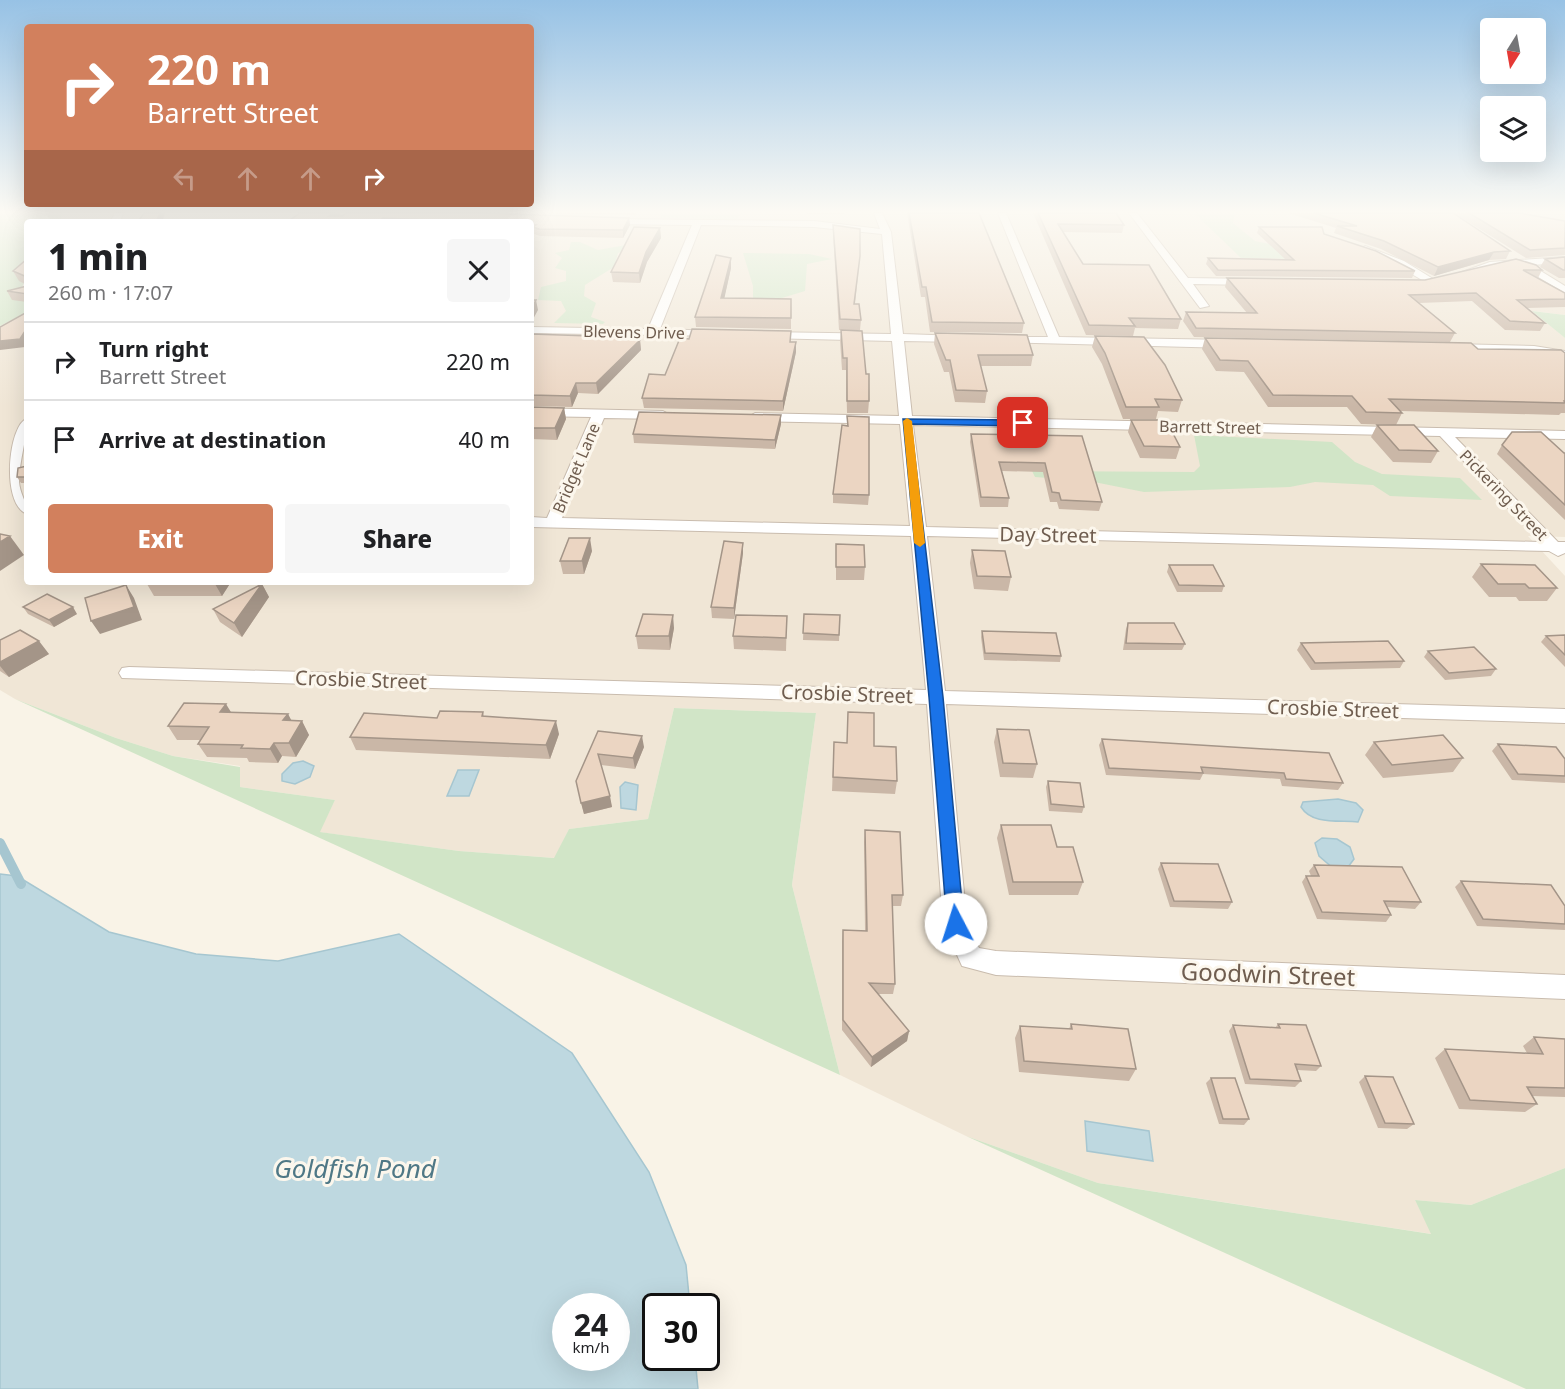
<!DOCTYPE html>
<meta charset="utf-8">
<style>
body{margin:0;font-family:"Noto Sans",sans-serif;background:#f6f6f6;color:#202124;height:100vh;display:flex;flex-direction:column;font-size:22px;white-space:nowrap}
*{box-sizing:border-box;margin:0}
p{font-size:20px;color:#757577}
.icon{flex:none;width:33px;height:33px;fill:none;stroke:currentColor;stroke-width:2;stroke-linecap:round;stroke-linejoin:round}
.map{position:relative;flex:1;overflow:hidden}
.details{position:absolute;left:24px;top:219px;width:510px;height:366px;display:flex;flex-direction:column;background:#fff;border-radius:6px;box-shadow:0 6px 24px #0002}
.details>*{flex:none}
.top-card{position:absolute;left:24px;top:24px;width:510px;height:183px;border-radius:6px;box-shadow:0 6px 24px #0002;background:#d2805d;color:#fff;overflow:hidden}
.needle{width:39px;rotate:191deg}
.fabs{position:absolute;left:1480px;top:18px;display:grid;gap:12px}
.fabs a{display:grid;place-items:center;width:66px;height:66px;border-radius:6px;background:#fff;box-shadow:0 6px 24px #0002;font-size:30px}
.speed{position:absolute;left:552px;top:1293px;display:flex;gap:12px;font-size:30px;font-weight:700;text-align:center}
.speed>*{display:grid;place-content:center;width:78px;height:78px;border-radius:50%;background:#fff;box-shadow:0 6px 24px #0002;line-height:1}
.speed small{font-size:15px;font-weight:400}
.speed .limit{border:3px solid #111;border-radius:9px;background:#fff;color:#111}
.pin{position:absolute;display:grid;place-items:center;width:51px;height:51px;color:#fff;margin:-26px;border-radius:12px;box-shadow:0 3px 9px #0006}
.me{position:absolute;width:66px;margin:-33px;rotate:355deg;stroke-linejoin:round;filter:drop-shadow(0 0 4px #0008)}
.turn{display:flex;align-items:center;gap:21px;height:126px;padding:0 24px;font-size:27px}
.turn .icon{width:78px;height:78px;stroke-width:2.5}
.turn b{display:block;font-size:42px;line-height:51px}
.lanes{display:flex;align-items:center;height:57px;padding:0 24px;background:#0003;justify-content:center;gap:30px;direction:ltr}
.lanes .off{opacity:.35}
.round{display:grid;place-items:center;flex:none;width:63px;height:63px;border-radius:6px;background:#f6f6f6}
.head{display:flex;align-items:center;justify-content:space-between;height:102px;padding:0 24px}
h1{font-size:36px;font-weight:800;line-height:45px}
.button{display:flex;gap:12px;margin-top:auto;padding:12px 24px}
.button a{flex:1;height:69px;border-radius:6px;background:#d2805d;color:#fff;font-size:24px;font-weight:800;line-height:69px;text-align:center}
.button a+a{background:#f6f6f6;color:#202124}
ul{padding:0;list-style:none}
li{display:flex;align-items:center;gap:18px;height:78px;padding:0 24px;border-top:2px solid #e0e0e0}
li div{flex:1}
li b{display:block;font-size:22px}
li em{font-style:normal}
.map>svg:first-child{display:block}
</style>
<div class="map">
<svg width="1565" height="1389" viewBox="0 0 1565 1389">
<rect width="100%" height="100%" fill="#f9f3e7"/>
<path fill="#f0e6d6" d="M62,213H660L662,218L692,213H1565V315L1533,311L1565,338V537L1528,536L1565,576V1168L1471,1205L1415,1200L1432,1234L1098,1183L966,1136L840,1075L792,885L816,713L674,708L648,819L569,829L555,858L459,851L319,832L335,800L240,787V766L173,756L116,738L15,699L0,690V327L27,312V582H531V222H60Z"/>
<path fill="#d1e5c7" d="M0,213H62L60,222H27V278L19,292L27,301V312L0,326Z
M660,213H742V214L737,219L661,218Z
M1194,213H1235L1233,223L1255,241L1294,249L1313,259L1241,258Z
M571,242H580L598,250L626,245L631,250L618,253L614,267L585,285L584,296L596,303L591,317L605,322L603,324L554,323L566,311L561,301L538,300L541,287L566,281V271L555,268L562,258L555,253L569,250Z
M743,253L809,254L832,259L807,264L805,291L772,301L753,299V286Z
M1532,311L1565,315V338Z
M1194,435L1332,442L1355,462L1382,474L1460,478L1482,500L1390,496L1373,485L1315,482L1290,487L1144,492L1089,481L1035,477L1032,471L1194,472L1200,466Z
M15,699L116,738L173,756L240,767V787L335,800L320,832L459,851L554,858L569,829L648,819L674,708L816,713L792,885L840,1075Z
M966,1136L1098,1183L1431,1234L1415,1200L1471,1205L1565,1168V1389H1526Z"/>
<path fill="#bed8e0" stroke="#a6c6d0" stroke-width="1.5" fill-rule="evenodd" d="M303,761L314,766L310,777L295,784L282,781V774L293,763Z
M458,770H479L469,796H447Z
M625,782L638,785L636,810L621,808L620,787Z
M1338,799L1356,803L1363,810L1358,822C1339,820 1312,825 1301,807L1303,802Z
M1322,838L1337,839L1350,847L1354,859L1348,867L1334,869L1319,856L1315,843Z
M0,874L17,876L109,932L196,954L278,961L399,934L572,1053L649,1172L686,1265L690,1306H656V1358H695L698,1389H0ZM616,1306V1358H566V1306Z
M1085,1121L1149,1131L1153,1161L1087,1151Z"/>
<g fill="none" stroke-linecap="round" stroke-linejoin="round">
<path stroke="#a6c6d0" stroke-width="10" d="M0,843L21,884"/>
<defs>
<path id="minor" d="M115,213H123L120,222H110Z
M874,213H882L891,232L903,334L960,336L966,339L960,342L904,341L912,416L1565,431V439L1455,437L1558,542H1565V553L1558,556L1549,551L927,536L945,691L1565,709V723L946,704L967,924L979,948L996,951L1565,975V999L996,975L962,966L943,924L927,704L122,678L119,673L122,668L129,667L926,690L911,536L531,527V517L547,518L591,417L531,416V408L663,411L670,415L663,419L604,418L562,518L910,526L900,424L755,421L748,417L755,413L899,416L892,341L765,338L759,335L765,332L891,334L882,234L814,227L701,225L660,329L717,331L721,332V336L531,333V327L648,329L692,225L604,224L600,221L601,219L814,221L880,229ZM913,425L1440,436L1540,542L926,527Z
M998,213H1006L1059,337L1230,340L1236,344L1230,348L1001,342V338L1005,337H1048Z
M1129,213H1137L1188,278L1253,279L1258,282L1253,285L1193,284L1209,306L1200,308Z
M1365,246L1404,261L1438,282L1429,284L1396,265L1362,251L1360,249Z
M1565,257V263L1531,265L1565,286V293L1520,266L1491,268L1453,280L1448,277L1490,262Z
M1452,344L1534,346L1565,351V359L1534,354L1448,351L1446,348Z
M27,419C27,440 19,460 19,482C20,494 27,502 27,514C0,504 9,423 27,419Z"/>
</defs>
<use href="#minor" stroke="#c9bcae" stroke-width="2"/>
<use href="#minor" fill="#fff" fill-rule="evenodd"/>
</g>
<path fill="#cab7a7" d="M341,213L338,216L629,218L630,225L623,238L540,236L534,234V232H531V222H287Z
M522,213H636L635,215Z
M807,213H845V214H807Z
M907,213H979L1024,323L1022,333L930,332L925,297H921Z
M1033,213H1116L1124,225L1122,233L1063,232L1083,264L1181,319L1178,329L1135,328L1133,336L1086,335Z
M1288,213H1453L1510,251L1506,259L1489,260L1434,276L1381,249L1334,233L1336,228Z
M1454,213H1519L1565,221V255L1526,258Z
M833,225L860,256L855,304L861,320L860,330H839L833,234Z
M1259,227L1324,234L1415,271L1412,278L1216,276L1206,264L1208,258L1285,259L1257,233Z
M660,228L661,238L647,262L640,283L613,282L611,272Z
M1565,257V278H1559L1540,267L1545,259Z
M731,258V268L724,298L791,299V329L696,327L695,317Z
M27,259V285L19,281L13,271Z
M1516,259L1542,270L1538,278L1565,293V307L1527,308L1545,323L1540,331L1505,330L1472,301L1419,303L1455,333L1450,342L1194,337L1183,321L1186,312L1247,313L1225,287L1227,278L1425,280Z
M27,286V302L12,300L7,291Z
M841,330L866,374L869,401L868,413H847L846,370H842L840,341Z
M935,333L1033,355L1031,366H981L987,391L985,403L955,402L949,372H944L934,344Z
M531,334L640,340L641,350L598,394L578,393L572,407L531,406Z
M1095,336L1182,400L1178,412L1158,411L1156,419H1123L1102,364L1092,347Z
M1205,338L1565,353V413H1561L1559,415L1400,411L1402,413L1396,425L1361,424L1347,407H1268L1244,372L1216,371L1202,349Z
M790,342H796V352L783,411L644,408L642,398L665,375Z
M531,407L564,408L566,419L557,440L531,439Z
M847,416L869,495L868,505L833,503V494L847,426Z
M1131,420L1180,447L1176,459L1140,458L1128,432Z
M781,424L775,449L634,443L633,434Z
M1377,425L1438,451L1431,463L1393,462L1371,437Z
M971,434L1082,436L1102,502L1099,511L1059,509L1057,502H1050L1043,472L1002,471L1009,498L1008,507H980L970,442Z
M1502,445L1565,453V520L1497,454Z
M27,466V483H21L17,477Z
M743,543V553L734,619L712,618L711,607Z
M836,544L865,567L864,580H836Z
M972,550L1011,577L1008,591L974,589L970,563Z
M592,551L584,574H563L560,561Z
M1481,564L1557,588L1547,601H1519L1516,597H1489L1472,577Z
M1169,565L1224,586L1222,592H1177L1167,572Z
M231,582L222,596H154L147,584Z
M262,584L269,597L242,637L220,622L213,609Z
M23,607L77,614L54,627L28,614Z
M804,614L840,615L839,641L803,640Z
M787,616L786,651L734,649L733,636Z
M1128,623L1185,644L1182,650H1123L1126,629Z
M674,628L670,650L638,649L636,636Z
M982,631L1061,656L1060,662L984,660L981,637Z
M1565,635V667L1541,642L1546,636Z
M0,640L49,654L9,677L0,671Z
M1301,643L1404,661L1400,668L1311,670L1297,650Z
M1428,651L1496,669L1491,676L1445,680L1424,657Z
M231,712L288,714L291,721H302L309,735L296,757L282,756L278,763L249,762L247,758L207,757L198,744L200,740H177L168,726Z
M483,712L484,716L559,734L550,759L356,750L350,737L437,718Z
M848,712L874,746L897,781L895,794L832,791L834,742L847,743Z
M997,729L1037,764L1033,778L1000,777L994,742Z
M598,731L644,747L635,769L601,765L612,807L584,814L576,781Z
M1102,739L1343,783L1338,790L1282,786L1280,779L1203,774L1200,780L1106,775L1099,745Z
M1374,742L1463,758L1453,772L1383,778L1365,755Z
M1498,744L1565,759V783L1512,780L1492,751Z
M1048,781L1084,807L1082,813L1049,811L1046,787Z
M1001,825L1057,847L1083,882L1078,895H1009L997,838Z
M865,830L903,895L901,906H892L895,984L893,994H878L909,1031L907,1041L871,1067L842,1030V941L843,930L865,931L864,842Z
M1161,863L1232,902L1228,909L1170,907L1158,869Z
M1314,865L1421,902L1415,909L1387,907L1391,915L1386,922L1317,919L1302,882L1306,876H1311L1309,871Z
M1461,881L1565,906V930L1477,926L1455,887Z
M1071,1024L1136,1069L1129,1081L1019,1072L1015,1038L1020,1026L1069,1029Z
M1278,1024L1321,1066L1316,1071L1297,1070L1301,1081L1295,1087L1245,1084L1229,1031L1233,1025L1275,1028Z
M1534,1037L1565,1039V1097L1532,1096L1537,1104L1525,1112L1459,1109L1435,1058L1445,1049L1527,1053L1523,1046Z
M1365,1076L1414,1124L1407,1129L1378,1128L1359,1082Z
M1211,1078L1249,1119L1244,1125L1219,1124L1206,1083Z"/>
<path fill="#a49588" d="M160,213H165L162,222H156Z
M333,213H341L333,222L329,216Z
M629,218L630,225L623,238V230Z
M660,228L661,238L647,262L640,283L639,273L646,252Z
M1494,252L1489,260L1434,276L1438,267Z
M731,258V268L722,309L721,298Z
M536,300L538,310L531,323V309Z
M27,328V344L25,347L0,350V341Z
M640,340L641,350L598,394L596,383Z
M796,342V352L783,411V401Z
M576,383L578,393L572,407L570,396Z
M564,408L566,419L557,440L555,428Z
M781,415V424L775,449V440Z
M10,536L24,555L0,571V542Z
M590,538L592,551L584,574L582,561Z
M743,543V553L734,619V608Z
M217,582H231L222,596L215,584Z
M262,584L269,597L242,637L234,623Z
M126,585L134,598L142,620L100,634L91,621Z
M73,607L77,614L54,627L49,620Z
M673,615L674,628L670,650L669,636Z
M39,641L49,654L9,677L0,666V662Z
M226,704L234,717L220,712Z
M288,714L295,727L283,720Z
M302,721L309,735L296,757L289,743Z
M556,721L559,734L550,759L546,745Z
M642,736L644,747L635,769L633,758Z
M274,743L282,756L278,763L270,749Z
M610,796L612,807L584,814L581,803Z
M909,1031L907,1041L871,1067L872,1057Z"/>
<path fill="#ebd5c2" stroke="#a49588" stroke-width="1.5" d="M144,213H160L156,222H138Z
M300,213H333L329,216H342L346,213H476L629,218L623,230L539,229L533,227L536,225L531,224V222H478L383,218L377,222H287Z
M909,213H979L1024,323L932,322L926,287H922Z
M1038,213H1116L1124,225L1058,224L1083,264L1149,265L1181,319L1129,318L1135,326L1089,325Z
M1314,213H1453L1510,251L1494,252L1438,267L1384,241L1337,226H1357Z
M1469,213H1519L1565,221V248L1530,250Z
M833,225L860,229V256L854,304H859L861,320L840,319Z
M634,227L660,228L646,252L639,273L611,272Z
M1259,227H1322L1324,234L1376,251L1415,271L1218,270L1208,258L1294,260Z
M716,255L731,258L721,298L791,299V318L695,317Z
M1565,257V270H1563L1545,259Z
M27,259V277L13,271Z
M1516,259L1536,265L1542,270H1523L1565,293V299L1517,300L1545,323L1510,321L1476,293L1409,295L1455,333L1196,328L1186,312L1257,313L1227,278L1425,280Z
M27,286V294L7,291Z
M531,300H536L531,309Z
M27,312V328L20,339L0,341V327Z
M692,329L791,331L790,342H796L783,401L642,398L649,374L665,375L680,338L689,339Z
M841,330L862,331L866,374H869V401H847V358H843Z
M935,333L1027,335L1033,355H978L987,391L956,390L950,360H946Z
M531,334L590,336L592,334L640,340L596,383H576L570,396L531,395Z
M1095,336L1144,337L1165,365L1182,400L1155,399L1159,407H1126L1105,353Z
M1205,338L1471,343L1478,349L1561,350L1565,353V401H1564L1565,403L1389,399L1402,413L1366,412L1352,396L1273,395L1248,361L1220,360Z
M531,407L564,408L555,428H531Z
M639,412L781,415L775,440L633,434Z
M847,416L869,417V495L833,494L842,425L848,426Z
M1131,420H1166L1180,447L1144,446Z
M1377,425H1414L1438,451L1399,450Z
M1512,432H1541L1564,453H1565V505L1502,445Z
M971,434L1082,436L1102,502L1061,500L1059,493L1052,492L1045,463L999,462L1009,498L981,497Z
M27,466V477H17L18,468Z
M0,534L10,536L0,542Z
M569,538H590L582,561H560Z
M724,541L743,543L734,608L711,607Z
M836,544L864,545L865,567H836Z
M972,550L1005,551L1011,577L977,576Z
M1481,564L1535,565L1557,588H1529L1525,584H1498Z
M1169,565H1213L1224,586L1179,585Z
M146,582H217L215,584H147Z
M262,584L234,623L213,609Z
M126,585L134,607L91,621L85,598Z
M47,594L73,607L49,620L23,607Z
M643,614L673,615L669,636H636Z
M804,614L840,615L839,635L803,633Z
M736,615L787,616L786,638L733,636Z
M1128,623H1174L1185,644L1126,643Z
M20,630L39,641L0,662V640Z
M982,631L1056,633L1061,656L985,653Z
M1565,635V655L1546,636Z
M1388,641L1404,661L1315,663L1301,643Z
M1474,647L1496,669L1449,673L1428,651Z
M184,703L226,704L220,712L288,714L283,720L302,721L289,743H274L270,749L241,748L243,745L198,744L209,727L168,726Z
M440,711L483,712L482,716L556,721L546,745L350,737L364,713L437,718Z
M848,712L874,713V746L896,747L897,781L833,777L834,742L847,743Z
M997,729L1029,730L1037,764L1003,763Z
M598,731L642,736L633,758L598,754L610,796L581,803L576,781Z
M1443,735L1463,758L1392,765L1374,742Z
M1102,739L1329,753L1343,783L1286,779L1284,773L1201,767L1203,773L1109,768Z
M1498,744L1556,747L1565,759V776L1518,774Z
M1048,781L1080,783L1084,807L1051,804Z
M1001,825H1051L1057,847H1073L1083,882H1013Z
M865,830L900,832L903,895H892L895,984L869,983L909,1031L872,1057L843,1020V930L867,931Z
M1161,863L1218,864L1232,902L1174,901Z
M1314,865L1402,867L1421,902L1384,901L1391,915L1322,912L1306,876H1319Z
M1461,881L1551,885L1565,906V924L1483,919Z
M1071,1024L1128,1029L1136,1069L1024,1061L1020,1026L1072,1029Z
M1278,1024L1306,1025L1321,1066L1295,1064L1301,1081L1250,1079L1233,1025L1280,1028Z
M1534,1037L1565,1039V1088L1527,1087L1537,1104L1470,1100L1445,1049L1543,1054Z
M1365,1076L1393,1077L1414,1124L1385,1123Z
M1211,1078H1235L1249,1119H1223Z"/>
<linearGradient id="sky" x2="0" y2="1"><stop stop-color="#97c2e5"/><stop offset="0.52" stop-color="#fcfaf4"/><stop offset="1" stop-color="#fcfaf4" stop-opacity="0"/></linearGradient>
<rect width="1565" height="407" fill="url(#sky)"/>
<path fill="#1a73e8" stroke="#114b97" stroke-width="1.5" d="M903,419L1023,420L1028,423L1023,426L911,424L943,697L964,924L962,930L956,932L949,930L947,924L929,697Z"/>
<path fill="#f59e0b" d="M907,418L912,421L925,543L920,547L914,543L903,421Z"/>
<g text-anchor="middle" stroke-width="6" stroke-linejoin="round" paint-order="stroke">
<g font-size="16" fill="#6f5d4f" stroke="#fcf7ed">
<text transform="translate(634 332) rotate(1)" y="6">Blevens Drive</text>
<text transform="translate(1210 427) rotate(1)" y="6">Barrett Street</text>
<text transform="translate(576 468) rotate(-67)" y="6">Bridget Lane</text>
<text transform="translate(1504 495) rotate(46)" y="6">Pickering Street</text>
</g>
<g font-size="20" fill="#6f5d4f" stroke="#fcf7ed">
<text transform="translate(1048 535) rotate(1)" y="7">Day Street</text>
<text transform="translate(361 680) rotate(2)" y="7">Crosbie Street</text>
<text transform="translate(847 694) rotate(2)" y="7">Crosbie Street</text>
<text transform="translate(1333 709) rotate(2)" y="7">Crosbie Street</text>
</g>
<g font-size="24" fill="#6f5d4f" stroke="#fcf7ed">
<text transform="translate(1268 975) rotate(2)" y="8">Goodwin Street</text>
</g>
<g font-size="26" font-style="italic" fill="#4f7886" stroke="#fcf7ed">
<text x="355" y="1178">Goldfish Pond</text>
</g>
</g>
</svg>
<div class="fabs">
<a><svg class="needle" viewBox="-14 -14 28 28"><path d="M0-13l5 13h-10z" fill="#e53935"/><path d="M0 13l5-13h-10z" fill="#757577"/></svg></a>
<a><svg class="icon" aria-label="layers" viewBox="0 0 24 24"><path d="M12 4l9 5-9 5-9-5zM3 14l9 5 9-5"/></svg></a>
</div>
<div class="speed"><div>24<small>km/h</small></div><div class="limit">30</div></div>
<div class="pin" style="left:1023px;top:423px;background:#d93025"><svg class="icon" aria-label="arrive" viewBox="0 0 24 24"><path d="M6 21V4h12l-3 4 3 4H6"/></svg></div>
<svg class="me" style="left:956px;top:924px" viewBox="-20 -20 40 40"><circle r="19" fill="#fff"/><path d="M0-13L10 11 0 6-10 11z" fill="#1a73e8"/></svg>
<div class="top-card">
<div class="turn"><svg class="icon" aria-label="right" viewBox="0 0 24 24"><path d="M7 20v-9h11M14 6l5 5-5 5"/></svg><div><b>220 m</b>Barrett Street</div></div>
<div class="lanes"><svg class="icon off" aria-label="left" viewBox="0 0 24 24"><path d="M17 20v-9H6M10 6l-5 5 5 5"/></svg><svg class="icon off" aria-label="ahead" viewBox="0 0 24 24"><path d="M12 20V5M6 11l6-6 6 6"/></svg><svg class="icon off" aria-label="ahead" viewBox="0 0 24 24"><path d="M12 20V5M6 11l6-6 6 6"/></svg><svg class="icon" aria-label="right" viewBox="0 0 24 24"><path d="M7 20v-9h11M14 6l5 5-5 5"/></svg></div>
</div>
<section class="details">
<div class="head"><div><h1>1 min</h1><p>260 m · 17:07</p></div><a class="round"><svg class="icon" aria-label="close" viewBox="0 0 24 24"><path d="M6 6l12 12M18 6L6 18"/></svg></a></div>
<ul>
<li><svg class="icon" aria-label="right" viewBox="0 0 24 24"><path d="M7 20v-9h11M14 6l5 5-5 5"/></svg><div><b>Turn right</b><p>Barrett Street</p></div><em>220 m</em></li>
<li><svg class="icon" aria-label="arrive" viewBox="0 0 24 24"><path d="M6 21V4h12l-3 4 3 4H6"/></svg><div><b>Arrive at destination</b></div><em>40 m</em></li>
</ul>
<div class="button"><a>Exit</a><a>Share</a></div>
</section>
</div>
